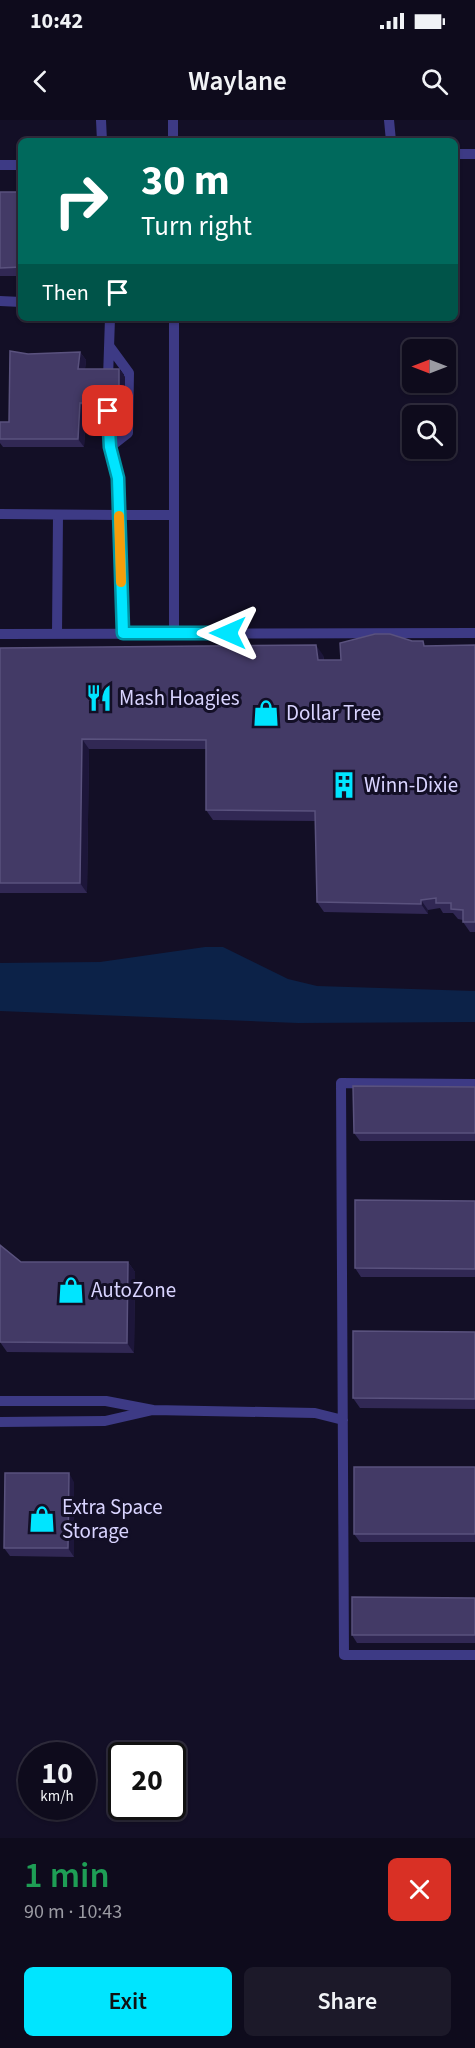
<!DOCTYPE html>
<meta charset="utf-8">
<style>
body{margin:0;font-family:"Source Sans 3",sans-serif;background:#1c1929;color:#f1f3f6;height:100vh;display:flex;flex-direction:column;font-size:22px;white-space:nowrap}
*{box-sizing:border-box;margin:0}
p{font-size:20px;color:#9b9ba3}
.icon{flex:none;width:33px;height:33px;fill:none;stroke:currentColor;stroke-width:2;stroke-linecap:round;stroke-linejoin:round}
.map{position:relative;height:1718px;overflow:hidden}
.details{display:flex;flex-direction:column;background:#0e0b1c;flex:1}
.details>*{flex:none}
.guide{position:absolute;left:18px;top:18px;width:440px;height:183px;border-radius:9px;box-shadow:0 2px 4px #0004,0 0 0 2px #2e2b3b;background:#00695c;color:#fff;overflow:hidden}
.needle{width:39px;rotate:270deg}
.controls{position:absolute;left:402px;top:219px;display:grid;gap:12px}
.controls a{display:grid;place-items:center;width:54px;height:54px;border-radius:9px;background:#0e0b1c;box-shadow:0 2px 4px #0004,0 0 0 2px #2e2b3b;font-size:30px}
.speed{position:absolute;left:18px;top:1622px;display:flex;gap:12px;font-size:30px;font-weight:700;text-align:center}
.speed>*{display:grid;place-content:center;width:78px;height:78px;border-radius:50%;background:#0e0b1c;box-shadow:0 2px 4px #0004,0 0 0 2px #2e2b3b;line-height:1}
.speed small{font-size:15px;font-weight:400}
.speed .limit{border:3px solid #111;border-radius:9px;background:#fff;color:#111}
.pin{position:absolute;display:grid;place-items:center;width:51px;height:51px;color:#fff;margin:-26px;border-radius:12px;box-shadow:0 3px 9px #0006}
.me{position:absolute;width:66px;margin:-33px;rotate:270deg;stroke-linejoin:round;filter:drop-shadow(0 0 4px #0008)}
.turn{display:flex;align-items:center;gap:21px;height:126px;padding:0 24px;font-size:27px}
.turn .icon{width:78px;height:78px;stroke-width:2.5}
.turn b{display:block;font-size:42px;line-height:51px}
.then{display:flex;align-items:center;height:57px;padding:0 24px;background:#0003;gap:12px;font-size:22px}
.round{display:grid;place-items:center;flex:none;width:63px;height:63px;border-radius:9px;background:#1c1929}
.headline{display:flex;align-items:center;justify-content:space-between;height:102px;padding:0 24px}
h1{font-size:36px;font-weight:600;line-height:45px;color:#1e9e55}
.button{display:flex;gap:12px;margin-top:auto;padding:12px 24px}
.button a{flex:1;height:69px;border-radius:9px;background:#00e5ff;color:#111;font-size:24px;font-weight:600;line-height:69px;text-align:center}
.button a+a{background:#1c1929;color:#f1f3f6}
.status{display:flex;justify-content:space-between;align-items:center;height:42px;padding:0 30px;background:#0e0b1c;direction:ltr}
.status svg{height:16px;fill:currentColor}
header{display:flex;justify-content:space-between;align-items:center;height:78px;padding:0 24px;background:#0e0b1c;font-size:27px;font-weight:600}
.map>svg:first-child{display:block}
</style>
<div class="status"><b>10:42</b><svg viewBox="0 0 49 12"><path d="M0 12V9h3v3zM5 12V6h3v6zM10 12V3h3v9zM15 12V0h3v12zM26 1h20v11H26zM47 4h2v5h-2z"/></svg></div>
<header><svg class="icon" aria-label="back" viewBox="0 0 24 24"><path d="M15 5l-7 7 7 7"/></svg>Waylane<svg class="icon" aria-label="search" viewBox="0 0 24 24"><circle cx="10" cy="10" r="6"/><path d="M15 15l6 6"/></svg></header>
<div class="map">
<svg width="475" height="1718" viewBox="0 0 475 1718">
<rect width="100%" height="100%" fill="#130f26"/>
<path fill="#0c2248" d="M205,827H223L288,859L317,866L475,871V902L298,903L0,891V843L100,842Z"/>
<g fill="none" stroke-linecap="round" stroke-linejoin="round">
<path stroke="#3d3a85" stroke-width="10" d="M101,0L102,21
M389,0L391,21
M173,21V0
M454,34H475
M0,45H21
M0,181L21,182
M174,198V513
M110,227L129,253L128,313L110,327
M108,258L110,198
M108,291L110,327L118,358L119,395H174
M0,394L119,395L123,513
M0,514L475,513
M57,514L58,395
M475,964L341,963L344,1535H475
M0,1281H106L153,1290L105,1301L0,1302
M153,1290L315,1293L343,1300"/>
</g>
<path fill="#312854" d="M0,72H21V156H0Z
M80,232L86,240L85,249H119L125,257V291H86L84,327H3L0,323V302H9L28,234Z
M475,525V812H470L463,802V800L458,799L453,793H443L440,788L428,790V794L324,792L317,782L316,701L213,700L206,690V629H89L87,773H0V528L323,535L324,540H341L426,526Z
M475,967V1021H360L354,1013Z
M475,1081V1157H361L355,1148Z
M21,1142H128L135,1152L134,1233L7,1232L0,1222Z
M475,1212V1289L360,1288L353,1278Z
M475,1347V1422H360L354,1414Z
M74,1362V1437L10,1436L4,1428Z
M475,1478V1523H357L352,1515Z"/>
<path fill="#1d163a" d="M80,232L86,240L84,258L78,249Z
M119,249L125,257V291L119,283Z
M80,283L86,291L84,327L78,319Z
M316,525L323,535L325,550L318,540Z
M82,619L89,629L87,773L80,763Z
M421,780L428,790V794L421,784Z
M128,1142L135,1152L134,1233L127,1223Z
M69,1353L74,1362V1437L68,1428Z"/>
<path fill="#433a66" stroke="#5a527e" stroke-width="1.5" d="M0,72H21V147L0,148Z
M10,231L28,234L80,232L78,249H119V283H80L78,319H0V302H9Z
M375,514H390L412,521H423L424,526L475,525V802H463V790L451,789V783H436V778L421,780V784L317,782L315,691L206,690V620L82,619L80,763H0V528L316,525L318,540H341L340,523Z
M353,966L475,967V1013H354Z
M355,1080L475,1081V1149L355,1148Z
M0,1125L21,1142H128L127,1223L0,1222Z
M353,1211L475,1212V1279L353,1278Z
M354,1347H475V1414H354Z
M5,1353H69L68,1428H4Z
M352,1477L475,1478V1515H352Z"/>
<g fill="none" stroke-linecap="round" stroke-linejoin="round">
<defs>
<path id="route" d="M108,291L110,327L118,358L123,513H228"/>
</defs>
<use href="#route" stroke="#0095a6" stroke-width="15"/>
<use href="#route" stroke="#00e5ff" stroke-width="10"/>
<path stroke="#f59e0b" stroke-width="10" d="M119,396L121,462"/>
</g>
<defs>
<symbol id="restaurant-bare" viewBox="-9 -9 18 18"><path d="M-5-6h1v4h1v-4h1v4h1v-4h1v5L-1.5 .5V6h-2V.5L-5-1ZM5-6V6H3V1.5H1.5Q1.5-4 5-6Z" fill="#00e5ff" stroke="#130f26" stroke-width="2.5" paint-order="stroke"/></symbol>
<symbol id="shop-bare" viewBox="-9 -9 18 18"><path d="M-5-2.5h2.3a2.7 3.5 0 0 1 5.4 0H5L5.5 6h-11ZM-1.5-2.5h3a1.5 2.3 0 0 0-3 0Z" fill="#00e5ff" stroke="#130f26" stroke-width="2.5" paint-order="stroke"/></symbol>
<symbol id="building-bare" viewBox="-9 -9 18 18"><path d="M-4-6H4V6H1V3H-1V6H-4ZM-2.5-4.3h1.7v1.8h-1.7ZM.8-4.3h1.7v1.8H.8ZM-2.5-1h1.7V.8h-1.7ZM.8-1h1.7V.8H.8Z" fill="#00e5ff" stroke="#130f26" stroke-width="2.5" paint-order="stroke"/></symbol>
</defs>
<g fill-rule="evenodd">
<use href="#restaurant-bare" x="80" y="559" width="38" height="38"/>
<use href="#shop-bare" x="247" y="574" width="38" height="38"/>
<use href="#building-bare" x="325" y="646" width="38" height="38"/>
<use href="#shop-bare" x="52" y="1151" width="38" height="38"/>
<use href="#shop-bare" x="23" y="1380" width="38" height="38"/>
</g>
<g text-anchor="middle" stroke-width="6" stroke-linejoin="round" paint-order="stroke">
<g font-size="21" fill="#d9d4ff" stroke="#130f26" text-anchor="start">
<text x="119" y="585">Mash Hoagies</text>
<text x="286" y="600">Dollar Tree</text>
<text x="364" y="672">Winn-Dixie</text>
<text x="91" y="1177">AutoZone</text>
<text x="62" y="1394">Extra Space<tspan x="62" dy="24">Storage</tspan></text>
</g>
</g>
</svg>
<div class="controls">
<a><svg class="needle" viewBox="-14 -14 28 28"><path d="M0-13l5 13h-10z" fill="#e53935"/><path d="M0 13l5-13h-10z" fill="#9b9ba3"/></svg></a>
<a><svg class="icon" aria-label="search" viewBox="0 0 24 24"><circle cx="10" cy="10" r="6"/><path d="M15 15l6 6"/></svg></a>
</div>
<div class="speed"><div>10<small>km/h</small></div><div class="limit">20</div></div>
<div class="pin" style="left:108px;top:291px;background:#d93025"><svg class="icon" aria-label="arrive" viewBox="0 0 24 24"><path d="M6 21V4h12l-3 4 3 4H6"/></svg></div>
<svg class="me" style="left:228px;top:513px" viewBox="-20 -20 40 40"><path d="M0-17L14 15 0 8-14 15z" fill="#00e5ff" stroke="#fff" stroke-width="4"/></svg>
<div class="guide">
<div class="turn"><svg class="icon" aria-label="right" viewBox="0 0 24 24"><path d="M7 20v-9h11M14 6l5 5-5 5"/></svg><div><b>30 m</b>Turn right</div></div>
<div class="then">Then<svg class="icon" aria-label="arrive" viewBox="0 0 24 24"><path d="M6 21V4h12l-3 4 3 4H6"/></svg></div>
</div>
</div>
<section class="details">
<div class="headline"><div><h1>1 min</h1><p>90 m · 10:43</p></div><a class="round" style="background:#d93025;color:#fff"><svg class="icon" aria-label="close" viewBox="0 0 24 24"><path d="M6 6l12 12M18 6L6 18"/></svg></a></div>
<div class="button"><a>Exit</a><a>Share</a></div>
</section>
